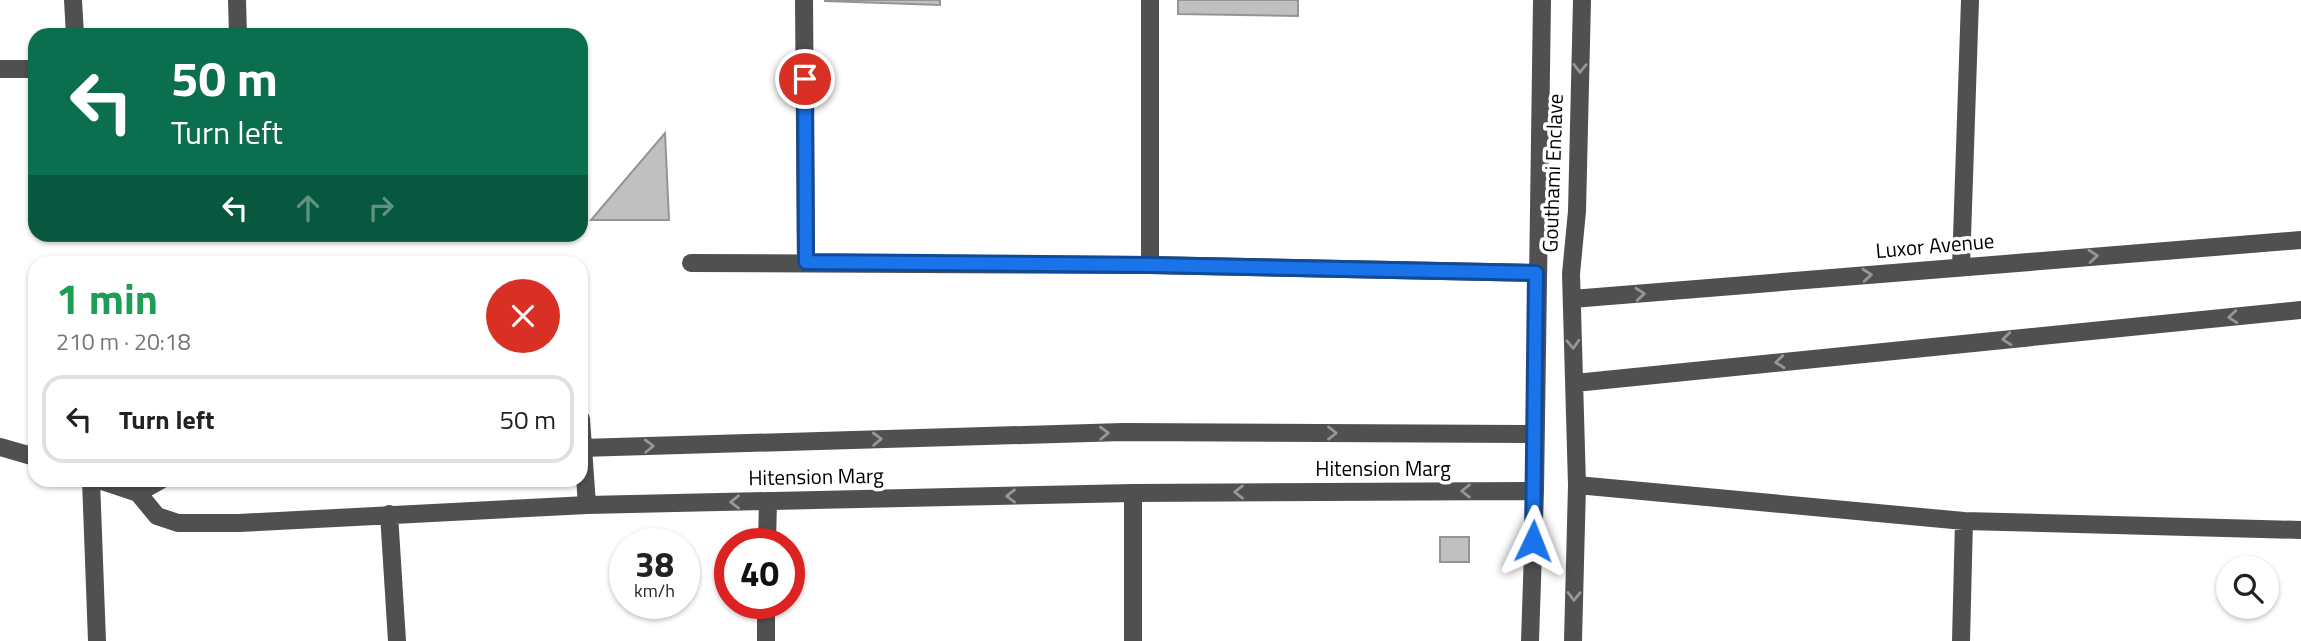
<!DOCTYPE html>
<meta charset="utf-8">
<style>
body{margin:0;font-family:"Titillium Web",sans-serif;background:#f6f6f6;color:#222;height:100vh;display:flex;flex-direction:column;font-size:26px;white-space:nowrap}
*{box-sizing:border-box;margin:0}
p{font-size:23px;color:#767676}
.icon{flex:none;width:38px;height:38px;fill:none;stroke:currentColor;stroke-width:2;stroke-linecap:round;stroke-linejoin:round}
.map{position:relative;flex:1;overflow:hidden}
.sheet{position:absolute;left:28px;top:256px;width:560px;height:231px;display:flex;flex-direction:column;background:#fff;border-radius:21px;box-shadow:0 2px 5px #0004}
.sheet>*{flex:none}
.banner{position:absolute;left:28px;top:28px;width:560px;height:214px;border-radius:21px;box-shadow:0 2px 5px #0004;background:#0b6e4f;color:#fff;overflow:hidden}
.fabs{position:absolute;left:2216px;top:556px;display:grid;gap:14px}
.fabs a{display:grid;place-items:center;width:63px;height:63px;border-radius:50%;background:#fff;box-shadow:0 2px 5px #0004;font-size:35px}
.speed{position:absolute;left:609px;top:528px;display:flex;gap:14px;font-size:35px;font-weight:700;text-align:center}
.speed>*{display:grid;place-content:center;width:91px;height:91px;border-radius:50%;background:#fff;box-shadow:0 2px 5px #0004;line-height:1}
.speed small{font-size:18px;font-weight:400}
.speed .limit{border:10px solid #d22;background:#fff;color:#111}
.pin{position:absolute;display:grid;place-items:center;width:60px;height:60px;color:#fff;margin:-30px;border:4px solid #fff;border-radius:50%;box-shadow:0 2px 7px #0007}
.me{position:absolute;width:77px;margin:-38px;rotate:2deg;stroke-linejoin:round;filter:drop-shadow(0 0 5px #0008)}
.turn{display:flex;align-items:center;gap:24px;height:147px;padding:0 28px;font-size:32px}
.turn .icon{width:91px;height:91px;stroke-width:2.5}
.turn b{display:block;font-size:49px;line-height:60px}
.lanes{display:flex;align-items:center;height:66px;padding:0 28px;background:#0003;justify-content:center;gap:35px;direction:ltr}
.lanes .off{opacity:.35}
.round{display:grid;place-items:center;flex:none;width:74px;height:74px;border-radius:37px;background:#f6f6f6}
.overview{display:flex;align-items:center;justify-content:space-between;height:119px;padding:0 28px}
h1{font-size:42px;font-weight:700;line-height:52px;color:#1e9e55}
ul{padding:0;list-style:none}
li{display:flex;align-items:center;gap:21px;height:88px;margin:0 14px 10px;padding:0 14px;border:4px solid #e0e0e0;border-radius:21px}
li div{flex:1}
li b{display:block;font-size:26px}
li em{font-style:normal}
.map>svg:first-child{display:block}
</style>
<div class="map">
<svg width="2301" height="641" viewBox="0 0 2301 641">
<rect width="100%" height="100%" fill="#fff"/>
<path fill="#c0c0c0" stroke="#949494" stroke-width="2" d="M825,0H940V5L825,1Z
M1178,0H1298V16L1178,14Z
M665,133L669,220H591Z
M1440,537H1469V562H1440Z"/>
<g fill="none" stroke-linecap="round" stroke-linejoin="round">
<path stroke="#505050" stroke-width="18" d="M73,0L75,35
M237,0L238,35
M804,0L806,262
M1150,0V265
M0,69H35
M691,263L1150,265L1537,273
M1961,267L1970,0
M1572,299L2301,240
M1575,383L2301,310
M581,419L587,505
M0,447L35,457
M581,448L1123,432L1535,434
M91,480L97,641
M99,480L138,493
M1577,485L1964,521L2301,530
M138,493L157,516L178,523H239L587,505L1133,493L1535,491
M138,493L161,480
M389,514L397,641
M767,544L768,501
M766,641V604
M1133,641V493
M1530,641L1535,491L1542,0
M1573,641L1577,485L1571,274L1577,211L1582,0
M1961,641L1964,521"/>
</g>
<defs><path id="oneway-chevron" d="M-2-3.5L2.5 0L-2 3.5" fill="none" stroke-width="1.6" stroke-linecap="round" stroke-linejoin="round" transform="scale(1.75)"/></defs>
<g stroke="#969696">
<use href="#oneway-chevron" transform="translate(1580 68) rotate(91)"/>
<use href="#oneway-chevron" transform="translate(2093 256) rotate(-5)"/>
<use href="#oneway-chevron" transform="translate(1867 275) rotate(-5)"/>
<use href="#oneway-chevron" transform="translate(1640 294) rotate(-5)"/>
<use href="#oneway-chevron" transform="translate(2233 317) rotate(175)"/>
<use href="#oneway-chevron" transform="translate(2007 339) rotate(175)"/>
<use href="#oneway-chevron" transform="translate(1573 344) rotate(88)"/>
<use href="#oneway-chevron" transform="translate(1780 362) rotate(174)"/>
<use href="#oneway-chevron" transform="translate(1104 433) rotate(-2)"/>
<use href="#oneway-chevron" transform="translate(1332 433)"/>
<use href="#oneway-chevron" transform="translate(877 439) rotate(-2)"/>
<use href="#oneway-chevron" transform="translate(649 446) rotate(-2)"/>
<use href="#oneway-chevron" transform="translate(1466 491) rotate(180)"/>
<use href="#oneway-chevron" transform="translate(1239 492) rotate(180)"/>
<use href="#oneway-chevron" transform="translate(1011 496) rotate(179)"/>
<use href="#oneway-chevron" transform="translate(735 502) rotate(179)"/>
<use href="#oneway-chevron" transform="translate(1574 596) rotate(91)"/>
</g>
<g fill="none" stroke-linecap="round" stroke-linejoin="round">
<defs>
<path id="route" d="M805,79L806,262L1150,265L1536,273L1533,541"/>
</defs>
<use href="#route" stroke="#114b97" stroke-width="18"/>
<use href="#route" stroke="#1a73e8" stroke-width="12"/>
</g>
<g text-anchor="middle" stroke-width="7" stroke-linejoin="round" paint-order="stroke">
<g font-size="21" fill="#000" stroke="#fff">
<text transform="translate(1553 173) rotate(-88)" y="7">Gouthami Enclave</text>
<text transform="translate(1935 246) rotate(-5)" y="7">Luxor Avenue</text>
<text x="1383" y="476">Hitension Marg</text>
<text transform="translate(816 477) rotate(-1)" y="7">Hitension Marg</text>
</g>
</g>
</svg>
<div class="fabs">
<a><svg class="icon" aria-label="search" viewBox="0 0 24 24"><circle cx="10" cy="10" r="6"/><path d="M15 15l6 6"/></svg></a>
</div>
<div class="speed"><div>38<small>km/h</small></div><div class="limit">40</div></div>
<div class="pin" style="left:805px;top:79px;background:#d93025"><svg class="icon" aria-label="arrive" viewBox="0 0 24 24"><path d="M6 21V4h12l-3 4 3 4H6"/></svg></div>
<svg class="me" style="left:1533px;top:541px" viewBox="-20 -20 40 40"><path d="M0-17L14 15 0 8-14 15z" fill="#1a73e8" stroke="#fff" stroke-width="4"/></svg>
<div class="banner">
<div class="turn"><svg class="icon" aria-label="left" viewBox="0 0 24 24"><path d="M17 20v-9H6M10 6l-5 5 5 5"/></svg><div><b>50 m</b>Turn left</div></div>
<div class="lanes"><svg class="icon" aria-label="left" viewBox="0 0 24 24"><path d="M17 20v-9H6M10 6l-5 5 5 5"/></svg><svg class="icon off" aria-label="ahead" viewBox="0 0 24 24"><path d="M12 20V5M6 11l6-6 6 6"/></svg><svg class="icon off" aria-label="right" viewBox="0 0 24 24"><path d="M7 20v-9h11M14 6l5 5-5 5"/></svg></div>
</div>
<section class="sheet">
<div class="overview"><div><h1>1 min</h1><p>210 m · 20:18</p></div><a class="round" style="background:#d93025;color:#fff"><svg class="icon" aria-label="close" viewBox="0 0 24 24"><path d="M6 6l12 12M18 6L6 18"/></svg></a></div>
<ul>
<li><svg class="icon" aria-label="left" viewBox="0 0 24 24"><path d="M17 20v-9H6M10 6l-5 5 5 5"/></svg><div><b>Turn left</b></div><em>50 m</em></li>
</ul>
</section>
</div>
